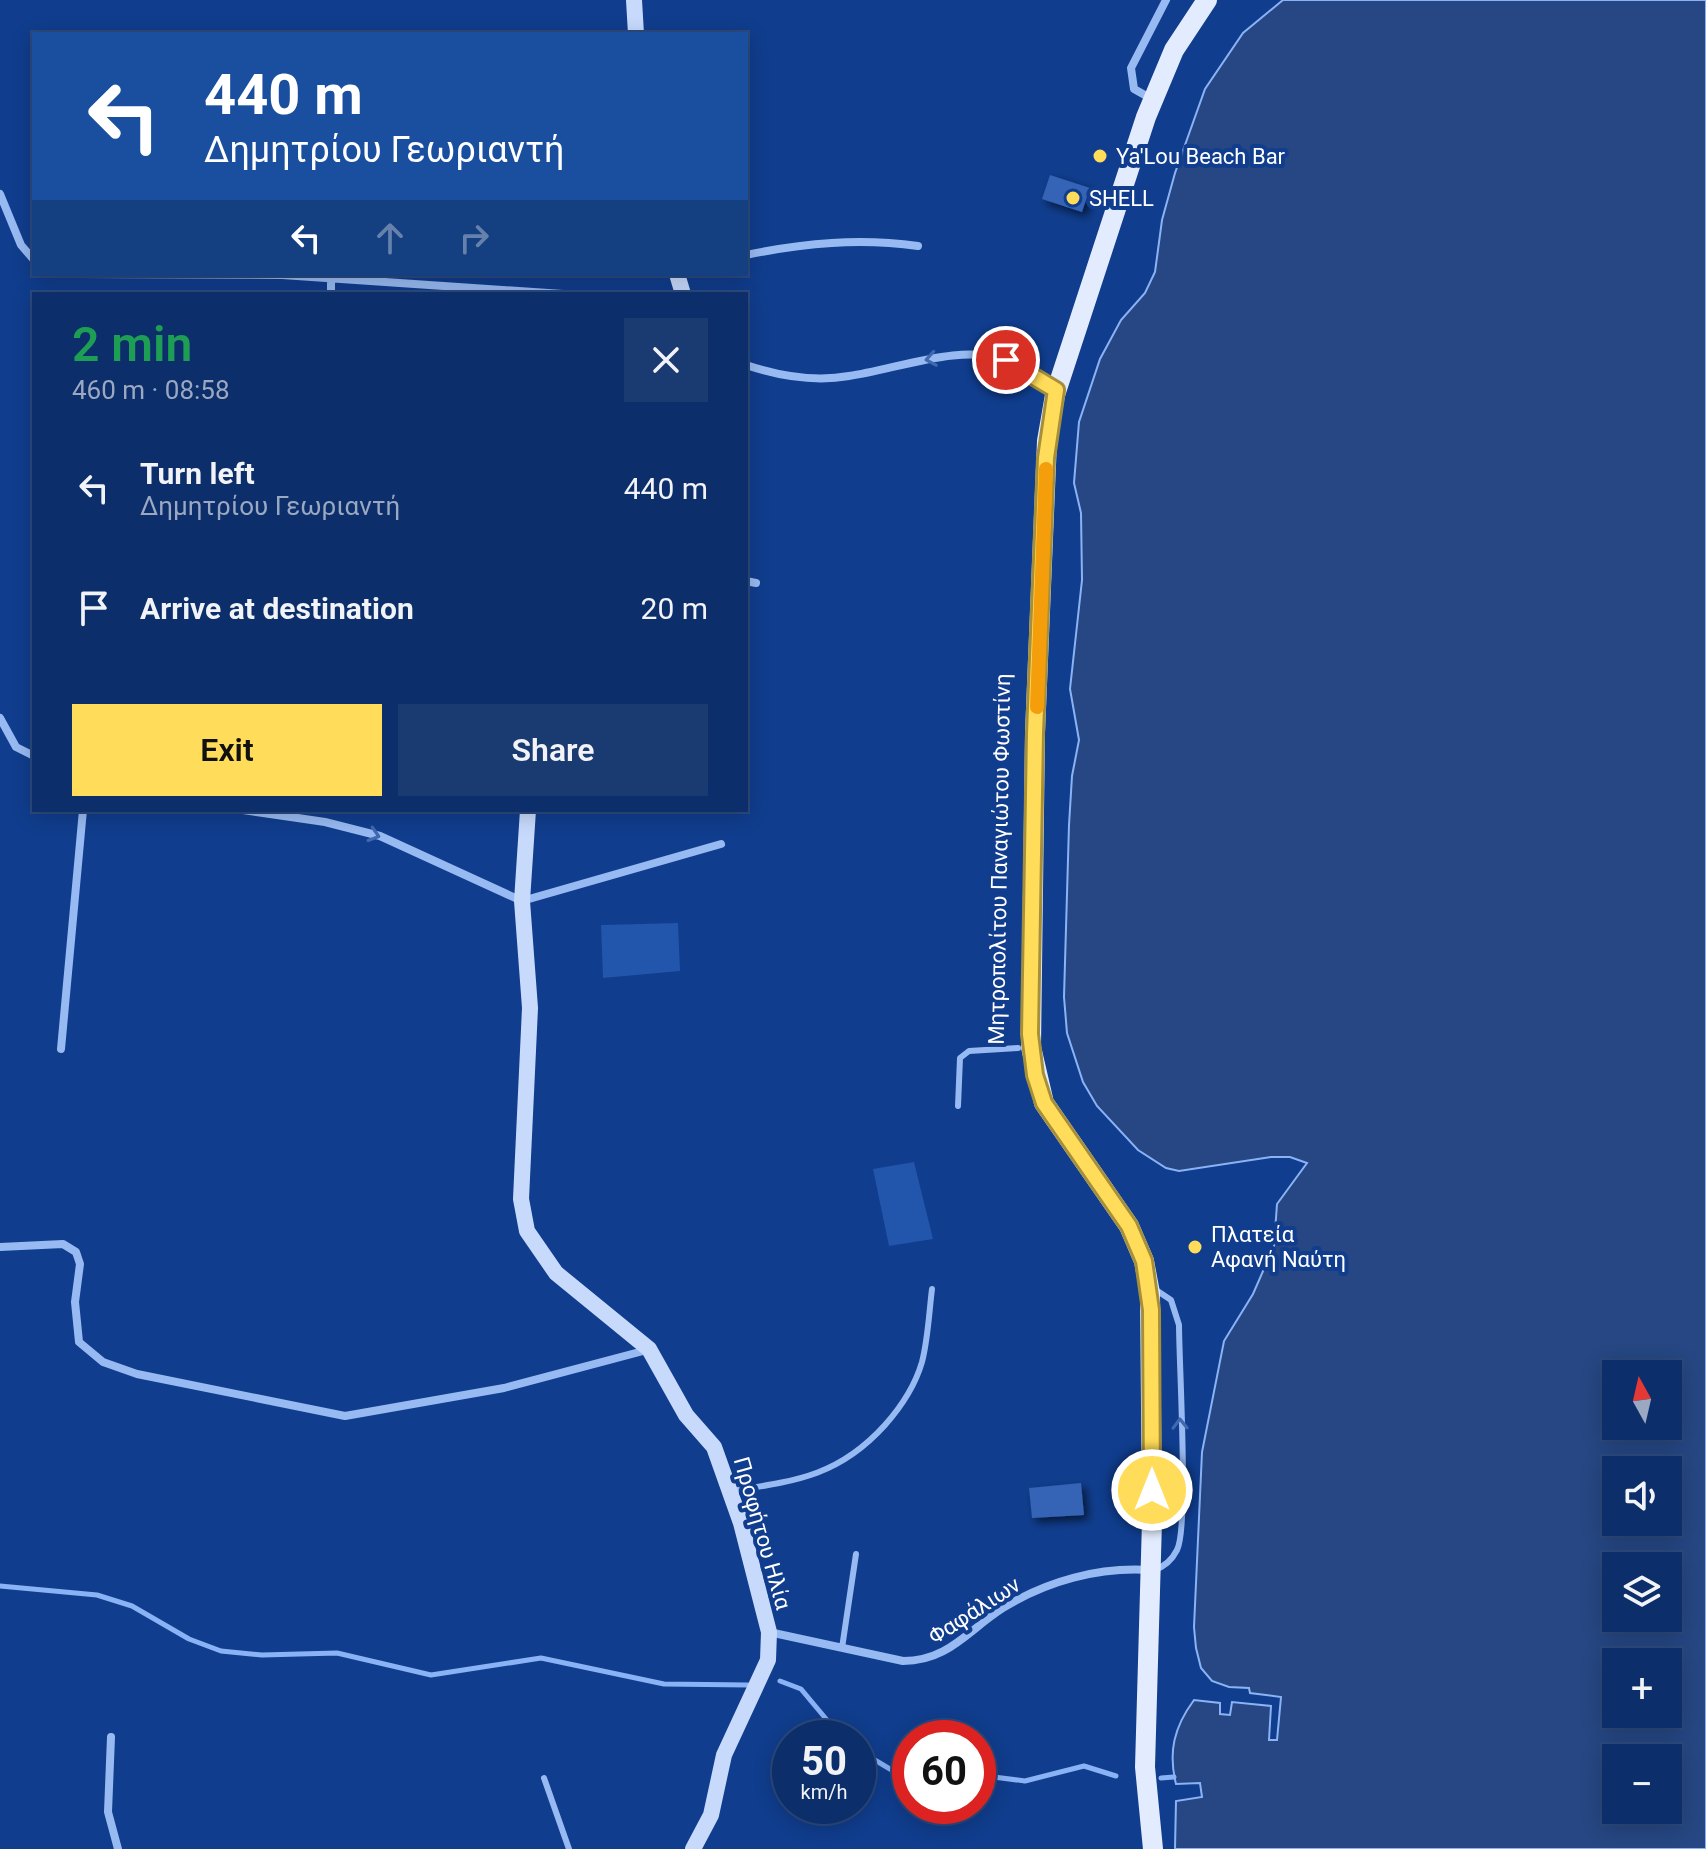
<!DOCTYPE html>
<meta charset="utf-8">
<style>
body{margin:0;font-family:Roboto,sans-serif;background:#1a3a72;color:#f1f3f6;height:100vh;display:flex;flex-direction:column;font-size:30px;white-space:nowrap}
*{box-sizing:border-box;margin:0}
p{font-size:26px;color:#9aa8c1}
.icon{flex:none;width:44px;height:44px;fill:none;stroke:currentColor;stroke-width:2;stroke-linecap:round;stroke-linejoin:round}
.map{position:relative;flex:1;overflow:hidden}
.details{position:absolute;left:32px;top:292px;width:716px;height:520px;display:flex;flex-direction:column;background:#0c2e6a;border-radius:0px;box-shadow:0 4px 20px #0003,0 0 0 2px #2c4a7e}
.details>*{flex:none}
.top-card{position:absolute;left:32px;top:32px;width:716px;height:244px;border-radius:0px;box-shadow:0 4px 20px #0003,0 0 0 2px #2c4a7e;background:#1a4fa0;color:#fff;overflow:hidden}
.needle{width:52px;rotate:352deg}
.buttons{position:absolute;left:1602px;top:1360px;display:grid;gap:16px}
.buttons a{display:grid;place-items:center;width:80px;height:80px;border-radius:0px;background:#0c2e6a;box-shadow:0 4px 20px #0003,0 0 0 2px #2c4a7e;font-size:40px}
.speed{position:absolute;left:772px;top:1720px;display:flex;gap:16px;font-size:40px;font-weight:700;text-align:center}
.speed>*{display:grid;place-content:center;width:104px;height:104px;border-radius:50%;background:#0c2e6a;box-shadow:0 4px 20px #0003,0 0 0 2px #2c4a7e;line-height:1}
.speed small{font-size:20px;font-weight:400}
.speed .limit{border:12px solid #d22;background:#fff;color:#111}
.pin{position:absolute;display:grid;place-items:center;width:68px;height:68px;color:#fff;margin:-34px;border:4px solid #fff;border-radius:50%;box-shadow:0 2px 8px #0007}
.me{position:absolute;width:88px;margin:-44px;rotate:0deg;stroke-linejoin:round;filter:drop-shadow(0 0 6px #0008)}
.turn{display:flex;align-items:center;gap:28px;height:168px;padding:0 40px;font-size:36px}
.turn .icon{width:104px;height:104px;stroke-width:2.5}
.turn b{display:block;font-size:56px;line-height:68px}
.lanes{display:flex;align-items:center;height:76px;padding:0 40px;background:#0003;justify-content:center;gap:40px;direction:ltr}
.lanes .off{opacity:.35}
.round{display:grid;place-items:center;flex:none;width:84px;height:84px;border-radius:0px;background:#1a3a72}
.overview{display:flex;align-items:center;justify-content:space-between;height:136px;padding:0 40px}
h1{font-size:48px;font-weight:600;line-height:60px;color:#1e9e55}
.cta{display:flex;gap:16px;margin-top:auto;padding:16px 40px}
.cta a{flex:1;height:92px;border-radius:0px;background:#ffdc59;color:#111;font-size:32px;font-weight:600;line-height:92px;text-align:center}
.cta a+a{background:#1a3a72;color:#f1f3f6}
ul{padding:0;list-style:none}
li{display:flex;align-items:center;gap:24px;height:120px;padding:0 40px}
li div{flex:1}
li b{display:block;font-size:30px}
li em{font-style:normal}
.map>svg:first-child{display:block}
</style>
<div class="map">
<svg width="1706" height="1849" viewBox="0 0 1706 1849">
<defs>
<filter id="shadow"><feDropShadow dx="4.5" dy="4.5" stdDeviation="4" flood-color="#0009"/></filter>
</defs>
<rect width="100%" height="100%" fill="#103d8d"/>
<path fill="#2255ac" d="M678,923L680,971L603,978L601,925Z
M914,1162L933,1239L889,1246L873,1169Z"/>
<path fill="#264783" stroke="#8ab3f6" stroke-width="2" fill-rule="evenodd" d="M1283,0H1706V1849H1175L1176,1801L1202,1797L1200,1783L1176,1784C1168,1752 1174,1727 1194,1700L1220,1703V1714L1230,1715L1232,1702L1271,1706L1269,1740H1277L1281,1697L1250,1693L1249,1688L1229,1687L1212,1681L1201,1668L1196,1648L1194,1627L1202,1452L1224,1341L1253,1294L1274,1246L1277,1204L1307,1163L1290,1157H1271L1179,1171L1166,1168L1138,1150L1097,1106L1083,1082L1067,1033L1064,997L1069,825L1072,776L1079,740L1070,689L1082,580L1081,513L1074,483L1079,422L1100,359L1121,320L1145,293L1155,272L1162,220L1175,173L1205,89L1243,33ZM1616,1374H1668V1426H1616ZM1616,1470H1668V1522H1616ZM1616,1566H1668V1618H1616ZM1616,1662H1668V1714H1616ZM1616,1758H1668V1810H1616Z"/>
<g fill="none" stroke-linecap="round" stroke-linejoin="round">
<path stroke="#8ab3f6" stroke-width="5" d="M0,1586L97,1595L132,1606L189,1639L221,1651L262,1655L337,1653L431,1675L541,1658L664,1684L748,1685
M780,1681L801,1689L842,1738
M858,1750L910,1781
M978,1775L1025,1781L1084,1766L1116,1776
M1161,1778L1174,1777"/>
</g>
<path fill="#3463b5" filter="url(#shadow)" d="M1050,175L1090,188L1082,212L1042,199Z
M1081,1483L1084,1515L1032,1518L1029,1488Z"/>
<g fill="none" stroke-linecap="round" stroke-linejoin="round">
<path stroke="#98baf2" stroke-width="6" d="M958,1106L960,1058L969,1051L1018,1048
M1153,1288L1171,1300L1179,1325C1179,1362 1189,1527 1177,1550C1172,1560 1164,1567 1154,1570
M731,1491C796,1481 839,1476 885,1425C901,1407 915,1386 922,1362C928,1339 929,1313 932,1289
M842,1648L856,1554
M544,1778L569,1849"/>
<path stroke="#98baf2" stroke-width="8" d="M1152,99L1134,89L1131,68L1166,0
M0,194L21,245L34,260
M746,255C804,243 859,238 918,246
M80,274L282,275L563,294
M331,278V294
M746,365C779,376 815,382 849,376C895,370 962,342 1008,361C1024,368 1040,380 1055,390
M746,581L756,583
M0,718L16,747L34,756
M243,810L325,822L380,836L522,901L721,844
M61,1049L83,810
M0,1247L63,1244L76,1252L80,1264L75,1302L79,1342L103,1362L137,1374L345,1416L504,1388L647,1350
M769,1632L903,1661C948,1661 967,1631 1003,1608C1047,1581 1098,1567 1149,1570
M111,1737L108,1812L118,1849"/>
<path stroke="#c7dafc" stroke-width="16" d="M634,0L636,34
M677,274L683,294
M528,810L522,901L530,1008L521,1199L527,1231L556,1273L649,1349L686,1415L714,1447L741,1523L769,1632L768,1660L724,1755L711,1815L693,1849"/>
<path stroke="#e3ecff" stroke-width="20" d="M1153,1849L1145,1767L1152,1521L1150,1293L1144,1261L1129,1226L1044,1103L1031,1047L1035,733L1047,441L1055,395L1146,117L1174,50L1207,0"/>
</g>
<defs><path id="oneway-chevron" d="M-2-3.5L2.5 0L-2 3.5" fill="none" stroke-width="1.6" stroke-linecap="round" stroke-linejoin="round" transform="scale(2)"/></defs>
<g stroke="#4069b0">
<use href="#oneway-chevron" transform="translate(931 359) rotate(170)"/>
<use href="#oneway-chevron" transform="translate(374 835) rotate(17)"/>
<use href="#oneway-chevron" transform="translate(1180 1424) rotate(-91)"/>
</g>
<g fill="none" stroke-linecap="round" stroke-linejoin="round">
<defs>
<path id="route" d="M1006,360L1056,390L1046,458L1035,733L1030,1034L1035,1075L1044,1103L1129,1226L1144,1261L1151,1310L1152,1490"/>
</defs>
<use href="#route" stroke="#a68f3a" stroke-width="20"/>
<use href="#route" stroke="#ffdc59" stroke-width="14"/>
<path stroke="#f59e0b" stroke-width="14" d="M1037,707L1046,469"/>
</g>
<g fill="#ffdc59" stroke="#103d8d" stroke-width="3">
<circle cx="1100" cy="156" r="8"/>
<circle cx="1073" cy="198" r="8"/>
<circle cx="1195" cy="1247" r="8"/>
</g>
<g text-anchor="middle" stroke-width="8" stroke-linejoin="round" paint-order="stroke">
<g font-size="22" fill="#fff" stroke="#103d8d" text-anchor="start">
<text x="1116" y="164">Ya'Lou Beach Bar</text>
<text x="1089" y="206">SHELL</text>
<text x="1211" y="1242">Πλατεία<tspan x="1211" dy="25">Αφανή Ναύτη</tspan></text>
</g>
<g font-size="22" fill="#fff" stroke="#103d8d">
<text transform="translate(999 859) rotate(-89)" y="8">Μητροπολίτου Παναγιώτου Φωστίνη</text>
<text transform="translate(763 1533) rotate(74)" y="8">Προφήτου Ηλία</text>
<text transform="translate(974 1610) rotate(-33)" y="8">Φαφάλιων</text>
</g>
</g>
</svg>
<div class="buttons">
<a><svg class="needle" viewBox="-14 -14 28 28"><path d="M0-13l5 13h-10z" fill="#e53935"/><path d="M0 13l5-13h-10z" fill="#9aa8c1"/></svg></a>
<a><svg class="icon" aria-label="sound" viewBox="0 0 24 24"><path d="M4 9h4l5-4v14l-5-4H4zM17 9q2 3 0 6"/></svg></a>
<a><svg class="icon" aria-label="layers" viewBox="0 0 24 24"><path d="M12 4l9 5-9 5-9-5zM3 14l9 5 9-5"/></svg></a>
<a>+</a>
<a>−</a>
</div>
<div class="speed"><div>50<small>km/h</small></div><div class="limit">60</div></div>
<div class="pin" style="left:1006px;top:360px;background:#d93025"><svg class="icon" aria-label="arrive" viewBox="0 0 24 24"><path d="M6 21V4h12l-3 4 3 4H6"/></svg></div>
<svg class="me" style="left:1152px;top:1490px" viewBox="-20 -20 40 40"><circle r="17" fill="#ffdc59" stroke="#fff" stroke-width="3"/><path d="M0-11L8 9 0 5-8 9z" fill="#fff"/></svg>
<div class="top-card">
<div class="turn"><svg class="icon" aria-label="left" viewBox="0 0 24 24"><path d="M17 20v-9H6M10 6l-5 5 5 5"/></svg><div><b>440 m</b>Δημητρίου Γεωριαντή</div></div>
<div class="lanes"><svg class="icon" aria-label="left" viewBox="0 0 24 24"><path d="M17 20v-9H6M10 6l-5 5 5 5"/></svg><svg class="icon off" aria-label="ahead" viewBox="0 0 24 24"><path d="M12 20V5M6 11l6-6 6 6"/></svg><svg class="icon off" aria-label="right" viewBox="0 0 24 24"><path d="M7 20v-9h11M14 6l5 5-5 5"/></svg></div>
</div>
<section class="details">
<div class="overview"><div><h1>2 min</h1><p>460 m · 08:58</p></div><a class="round"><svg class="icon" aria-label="close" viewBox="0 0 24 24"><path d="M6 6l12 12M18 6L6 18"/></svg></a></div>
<ul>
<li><svg class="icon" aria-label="left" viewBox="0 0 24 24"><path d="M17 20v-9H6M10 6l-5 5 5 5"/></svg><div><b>Turn left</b><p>Δημητρίου Γεωριαντή</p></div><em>440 m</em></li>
<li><svg class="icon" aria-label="arrive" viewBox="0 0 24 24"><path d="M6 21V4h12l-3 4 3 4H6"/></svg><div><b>Arrive at destination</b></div><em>20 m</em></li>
</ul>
<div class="cta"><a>Exit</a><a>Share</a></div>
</section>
</div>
